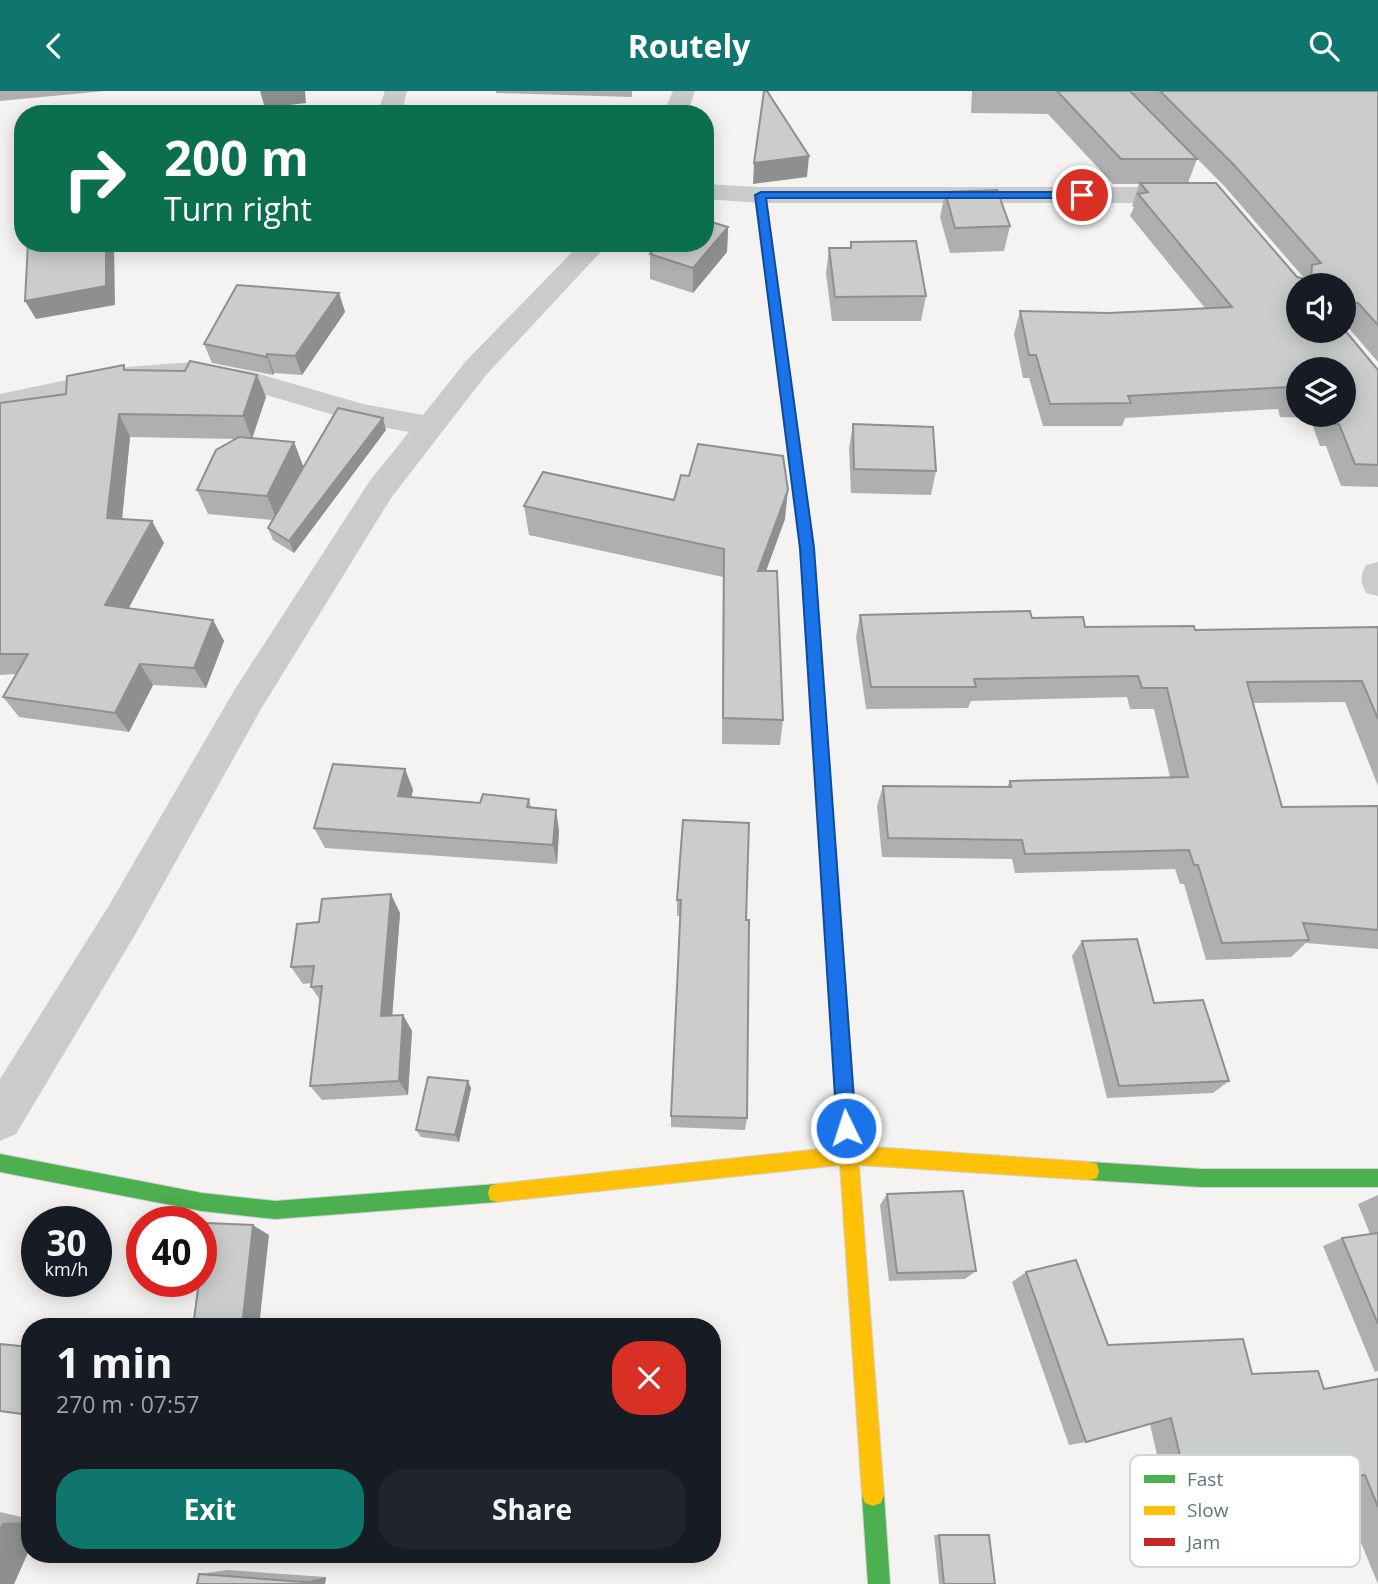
<!DOCTYPE html>
<meta charset="utf-8">
<style>
body{margin:0;font-family:"Open Sans",sans-serif;background:#20242c;color:#f1f3f6;height:100vh;display:flex;flex-direction:column;font-size:26px;white-space:nowrap}
*{box-sizing:border-box;margin:0}
p{font-size:23px;color:#9ea1a6}
.icon{flex:none;width:38px;height:38px;fill:none;stroke:currentColor;stroke-width:2;stroke-linecap:round;stroke-linejoin:round}
.map{position:relative;flex:1;overflow:hidden}
.sheet{position:absolute;left:21px;top:1227px;width:700px;height:245px;display:flex;flex-direction:column;background:#171b24;border-radius:28px;box-shadow:0 4px 18px #0003}
.sheet>*{flex:none}
.hud{position:absolute;left:14px;top:14px;width:700px;height:147px;border-radius:28px;box-shadow:0 4px 18px #0003;background:#0b6e4f;color:#fff;overflow:hidden}
.tools{position:absolute;left:1286px;top:182px;display:grid;gap:14px}
.tools a{display:grid;place-items:center;width:70px;height:70px;border-radius:50%;background:#171b24;box-shadow:0 4px 18px #0003;font-size:35px}
.speed{position:absolute;left:21px;top:1115px;display:flex;gap:14px;font-size:35px;font-weight:700;text-align:center}
.speed>*{display:grid;place-content:center;width:91px;height:91px;border-radius:50%;background:#171b24;box-shadow:0 4px 18px #0003;line-height:1}
.speed small{font-size:18px;font-weight:400}
.speed .limit{border:10px solid #d22;background:#fff;color:#111}
.pin{position:absolute;display:grid;place-items:center;width:60px;height:60px;color:#fff;margin:-30px;border:4px solid #fff;border-radius:50%;box-shadow:0 2px 7px #0007}
.me{position:absolute;width:77px;margin:-38px;rotate:356deg;stroke-linejoin:round;filter:drop-shadow(0 0 5px #0008)}
.turn{display:flex;align-items:center;gap:24px;height:147px;padding:0 35px;font-size:32px}
.turn .icon{width:91px;height:91px;stroke-width:2.5}
.turn b{display:block;font-size:49px;line-height:60px}
.round{display:grid;place-items:center;flex:none;width:74px;height:74px;border-radius:28px;background:#20242c}
.head{display:flex;align-items:center;justify-content:space-between;height:119px;padding:0 35px}
h1{font-size:42px;font-weight:700;line-height:52px}
.button{display:flex;gap:14px;margin-top:auto;padding:14px 35px}
.button a{flex:1;height:80px;border-radius:28px;background:#0f766e;color:#fff;font-size:28px;font-weight:700;line-height:80px;text-align:center}
.button a+a{background:#20242c;color:#f1f3f6}
header{display:flex;justify-content:space-between;align-items:center;height:91px;padding:0 35px;background:#0f766e;color:#fff;font-size:32px;font-weight:700}
.map>svg:first-child{display:block}
</style>
<header><svg class="icon" aria-label="back" viewBox="0 0 24 24"><path d="M15 5l-7 7 7 7"/></svg>Routely<svg class="icon" aria-label="search" viewBox="0 0 24 24"><circle cx="10" cy="10" r="6"/><path d="M15 15l6 6"/></svg></header>
<div class="map">
<svg width="1378" height="1493" viewBox="0 0 1378 1493">
<rect width="100%" height="100%" fill="#f4f3f1"/>
<g fill="none" stroke-linecap="round" stroke-linejoin="round">
<defs>
<path id="fast" d="M760,101L765,104L814,457L823,591L816,597L809,591L800,457L755,104Z
M0,1063L202,1102L275,1110L497,1093L504,1095L506,1102L504,1109L497,1111L275,1128L202,1120L0,1081Z
M1090,1071L1201,1078H1378V1096H1201L1090,1089L1083,1087L1081,1080L1083,1073Z
M873,1393L881,1396L884,1404L890,1493H868L862,1404L865,1396Z"/>
<path id="slow" d="M834,843L840,846L842,851L858,1055L1090,1071L1097,1073L1099,1080L1097,1087L1090,1089L859,1074L884,1404L881,1412L873,1415L865,1412L862,1404L840,1074L497,1111L490,1109L488,1102L490,1095L497,1093L839,1056L826,851L828,846Z"/>
<path id="jam" d="M816,585L823,591L842,851L840,856L834,859L828,856L826,851L809,591Z"/>
</defs>
<use href="#fast" stroke="#d0d1d1" stroke-width="2"/>
<use href="#slow" stroke="#d0d1d1" stroke-width="2"/>
<use href="#jam" stroke="#d0d1d1" stroke-width="2"/>
<path fill="#cacbcc" fill-rule="evenodd" d="M385,0H407L401,23H377Z
M673,0H695L687,23H663Z
M705,93L760,96H1189L1198,99L1202,104L1198,109L1189,112H760L705,108Z
M581,152H609L486,284L391,407L261,618L136,842L16,1043L0,1050V988L108,816L235,598L369,391L409,341L361,332L250,299L191,289L128,294L0,323V303L128,276L191,271L252,281L363,313L423,324L466,270Z
M1378,471V505L1366,502C1360,491 1360,485 1366,474Z"/>
<use href="#fast" fill="#4caf50" fill-rule="evenodd"/>
<use href="#slow" fill="#ffc107" fill-rule="evenodd"/>
<use href="#jam" fill="#c62828" fill-rule="evenodd"/>
</g>
<path fill="#afafaf" fill-rule="evenodd" d="M0,0H105L0,10Z
M496,0H632V6L496,2Z
M972,0H1130L1197,68L1188,92L1297,186L1304,187L1226,97L1131,0H1378V271L1346,234H1344V194H1298L1378,279V396L1341,395L1326,355H1320L1310,327L1280,326L1278,318L1125,327L1122,335H1043L1029,287H1023L1014,243L1020,220L1109,222L1205,217L1130,125L1134,116L1132,115L1139,93H1113L1048,23L971,22ZM1298,278L1344,324H1298Z
M945,101L1010,135L1004,160L950,162L940,126Z
M728,136L727,161L693,202L650,188V163Z
M851,151L926,205L921,230H832L826,182L829,157H850Z
M339,202L345,221L302,284L274,282L273,284L212,272L204,253Z
M126,279L257,284L266,306L252,347L294,351L303,375L298,385L386,339L294,462L273,449L268,437L273,429L208,423L197,399L236,348L130,346L122,428L164,452L128,517L213,529L224,550L206,597L153,594L129,641L19,626L3,606L16,583L0,584V312L66,303Z
M853,333L936,380L931,404L851,402L849,357Z
M674,409L785,428L766,480L783,629L780,654L722,653L723,486L529,444L524,415Z
M860,524L1032,527L1085,536L1195,539L1378,536V695L1345,611L1253,612L1282,716L1378,715V858L1306,852L1291,866L1206,869L1184,793H1180L1175,778L1015,782L1012,768L882,766L877,715L883,695L1007,696L1010,690L1170,686L1154,618H1130L1127,606L971,610L968,617L866,618L856,546Z
M405,678L413,699L411,706L480,712L529,708L531,717L559,739L557,773L325,757L314,737Z
M683,729L746,829L747,1027L745,1039L671,1036V1025L680,825H677V809Z
M400,822L392,925L403,924L412,940L408,1004L322,1009L310,995L320,909L311,896L312,892L303,893L291,876L319,831Z
M1082,850L1229,990L1213,1002L1107,1007L1072,865Z
M471,997L459,1051L421,1046L416,1039Z
M887,1103L976,1180L965,1188L889,1190L880,1114Z
M1378,1104V1280L1375,1281L1323,1155L1342,1147L1370,1143L1358,1113Z
M1026,1181L1108,1254L1324,1298L1378,1288V1493L1334,1386L1164,1395L1150,1333L1086,1351L1069,1354L1012,1191Z
M0,1421L30,1428V1457L14,1493H0Z
M983,1443L989,1444L995,1493H939L934,1444Z
M227,1479L326,1486L325,1493L199,1483Z"/>
<path fill="#8e8f8f" d="M260,0H305L306,12L265,17Z
M809,65L807,86L753,93L754,72Z
M728,136L727,161L693,202V177Z
M106,152H114L115,214L36,228L25,210Z
M339,202L345,221L302,284L295,265Z
M267,263L274,282L273,284L267,266Z
M257,284L266,306L252,348L243,325Z
M119,323L130,346L120,449L107,427Z
M383,327L386,339L294,462L289,450Z
M294,351L303,375L277,429L267,405Z
M788,399L785,428L756,507L758,480Z
M152,430L164,452L119,535L105,514Z
M213,529L224,550L206,597L194,577Z
M140,573L153,594L129,641L115,622Z
M405,678L413,699L407,725L398,705Z
M556,719L559,739L557,773L553,754Z
M391,803L400,822L391,941L381,925Z
M403,924L412,940L408,1004L399,990Z
M468,990L471,997L459,1051L455,1044Z
M253,1134L269,1144L259,1236H242Z
M30,1431V1457L14,1493H0V1437L2,1432Z
M326,1486L325,1493H303L304,1491Z"/>
<path fill="#cbcccc" stroke="#8e8f8f" stroke-width="2" d="M764,0H767L809,65L754,72Z
M1057,0H1130L1197,68H1121Z
M1160,0H1378V234L1358,212H1355L1354,215H1344V194H1298V240H1344V238L1378,279V374L1355,373L1339,333H1333L1329,324H1344V278H1298V304H1292L1290,296L1128,305L1131,312L1050,313L1036,264H1029L1020,220L1109,222L1232,216L1138,103L1148,101L1140,92H1216L1297,186L1311,189L1312,174L1321,172L1235,75Z
M997,99L1010,135L955,137L945,101Z
M705,129L728,136L693,177L650,163L659,152H705Z
M916,150L926,205L835,206L829,157H851V151Z
M28,152H106V195L25,210Z
M237,194L339,202L295,265L267,263V266L204,253Z
M190,270L257,284L243,325L119,323L107,427L152,430L105,514L213,529L194,577L140,573L115,622L3,606L28,563H0V312L66,303L67,285L124,274V279L185,280Z
M338,317L383,327L289,450L268,437Z
M853,333L933,336L936,380L854,378Z
M239,346L294,351L267,405L197,399L216,359Z
M698,353L783,365L788,399L758,480H777L783,629L723,627L724,458L524,415L543,381L674,409L681,384L689,385Z
M1030,520L1032,527L1083,526L1085,536L1194,535L1195,539L1378,536V628L1362,590L1247,591L1282,716L1378,715V839L1303,832L1309,849L1222,852L1198,774H1194L1189,759L1025,763L1022,749L888,747L883,695L1011,696L1010,690L1188,686L1167,597H1142L1138,585L974,588L976,596H871L860,524Z
M333,673L405,678L398,705L480,712L483,703L529,708L527,716L556,719L553,754L314,737Z
M683,729L749,732L746,829H749L747,1027L671,1025L681,809H677Z
M391,803L381,925L403,924L399,990L310,995L322,895L311,896L314,875L291,876L297,833L319,831L322,808Z
M1137,848L1154,912L1203,909L1229,990L1119,995L1082,850Z
M428,986L468,990L455,1044L416,1039Z
M963,1100L976,1180L897,1182L887,1103Z
M207,1132L253,1134L242,1236H193L199,1190H201V1175Z
M1378,1142V1233L1342,1147Z
M1076,1169L1108,1254L1243,1248L1252,1283L1318,1280L1324,1298L1378,1288V1416L1365,1384L1187,1394L1171,1327L1086,1351L1026,1181Z
M0,1253L30,1256V1324L0,1320Z
M939,1444H989L995,1493H944Z
M199,1483L304,1491L303,1493H197Z"/>
<path fill="#1a73e8" stroke="#114b97" stroke-width="2" d="M761,101H1082L1087,104L1082,107H766L814,457L856,1037L853,1043L846,1046L840,1043L837,1037L800,457L755,104Z"/>
<rect x="1130" y="1364" width="230" height="112" rx="10" fill="#fff" stroke="#cfd6d8" stroke-width="2"/>
<rect x="1144" y="1384" width="31" height="8" fill="#4caf50"/>
<rect x="1144" y="1415" width="31" height="9" fill="#ffc107"/>
<rect x="1144" y="1447" width="31" height="8" fill="#c62828"/>
<g font-size="19" fill="#5e767e">
<text x="1187" y="1395">Fast</text>
<text x="1187" y="1426">Slow</text>
<text x="1187" y="1458">Jam</text>
</g>
</svg>
<div class="tools">
<a><svg class="icon" aria-label="sound" viewBox="0 0 24 24"><path d="M4 9h4l5-4v14l-5-4H4zM17 9q2 3 0 6"/></svg></a>
<a><svg class="icon" aria-label="layers" viewBox="0 0 24 24"><path d="M12 4l9 5-9 5-9-5zM3 14l9 5 9-5"/></svg></a>
</div>
<div class="speed"><div>30<small>km/h</small></div><div class="limit">40</div></div>
<div class="pin" style="left:1082px;top:104px;background:#d93025"><svg class="icon" aria-label="arrive" viewBox="0 0 24 24"><path d="M6 21V4h12l-3 4 3 4H6"/></svg></div>
<svg class="me" style="left:846px;top:1037px" viewBox="-20 -20 40 40"><circle r="17" fill="#1a73e8" stroke="#fff" stroke-width="3"/><path d="M0-11L8 9 0 5-8 9z" fill="#fff"/></svg>
<div class="hud">
<div class="turn"><svg class="icon" aria-label="right" viewBox="0 0 24 24"><path d="M7 20v-9h11M14 6l5 5-5 5"/></svg><div><b>200 m</b>Turn right</div></div>
</div>
<section class="sheet">
<div class="head"><div><h1>1 min</h1><p>270 m · 07:57</p></div><a class="round" style="background:#d93025;color:#fff"><svg class="icon" aria-label="close" viewBox="0 0 24 24"><path d="M6 6l12 12M18 6L6 18"/></svg></a></div>
<div class="button"><a>Exit</a><a>Share</a></div>
</section>
</div>
